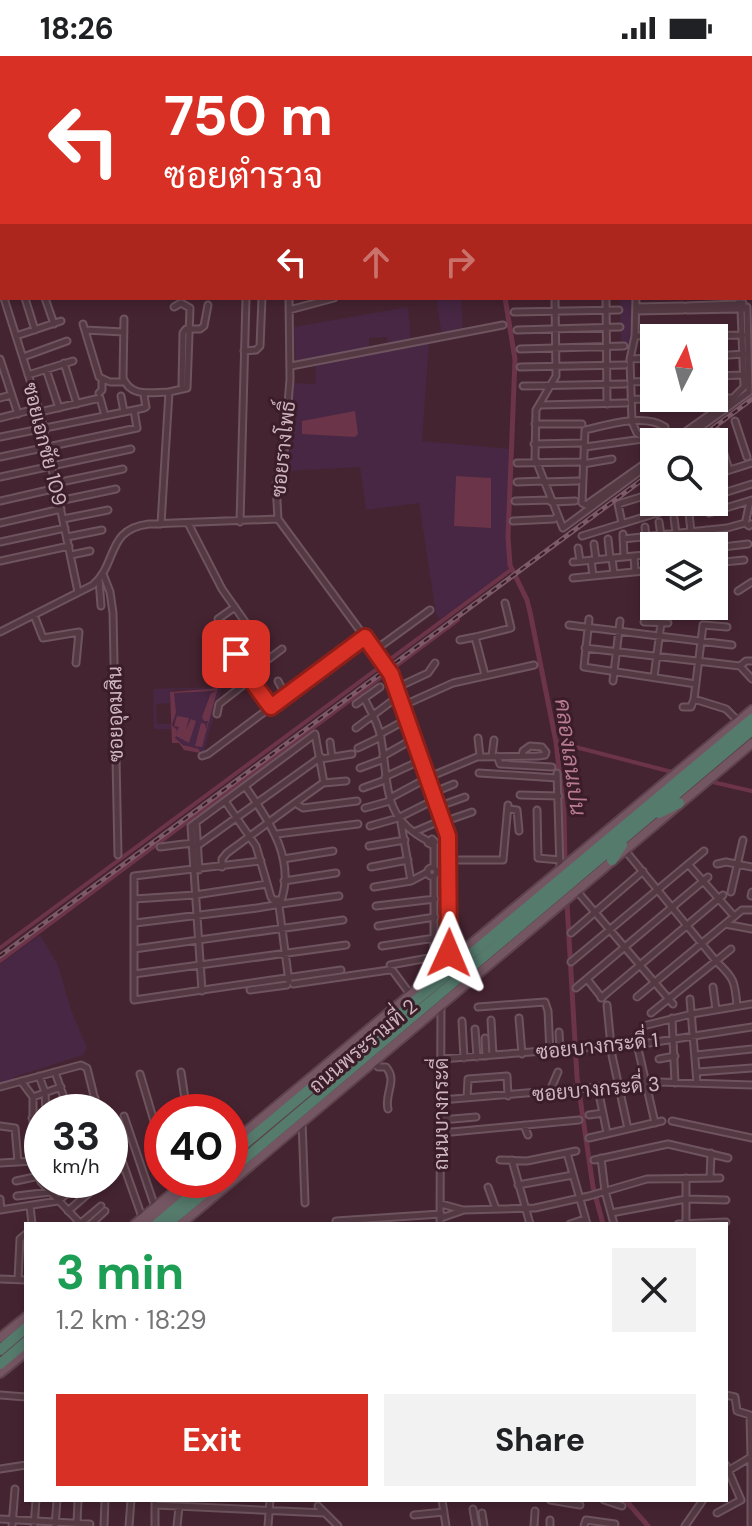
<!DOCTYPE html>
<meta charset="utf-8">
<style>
body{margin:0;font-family:"DM Sans",Sarabun,sans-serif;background:#f2f2f2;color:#202124;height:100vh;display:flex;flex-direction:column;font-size:30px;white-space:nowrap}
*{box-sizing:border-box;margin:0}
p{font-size:26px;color:#757577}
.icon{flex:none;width:44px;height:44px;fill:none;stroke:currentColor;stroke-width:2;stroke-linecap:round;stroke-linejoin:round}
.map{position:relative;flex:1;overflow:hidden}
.side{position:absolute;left:24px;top:1166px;width:704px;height:280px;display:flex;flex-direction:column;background:#fff;border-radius:0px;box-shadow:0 4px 12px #0003}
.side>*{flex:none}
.top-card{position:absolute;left:0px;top:0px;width:752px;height:244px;box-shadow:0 4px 12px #0003;background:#d93025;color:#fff;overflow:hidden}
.needle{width:52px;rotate:6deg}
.tools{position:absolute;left:640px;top:268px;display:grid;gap:16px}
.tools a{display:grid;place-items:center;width:88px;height:88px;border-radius:0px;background:#fff;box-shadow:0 4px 12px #0003;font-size:40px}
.speed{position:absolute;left:24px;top:1038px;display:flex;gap:16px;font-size:40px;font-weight:700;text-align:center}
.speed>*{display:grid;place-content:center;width:104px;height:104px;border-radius:50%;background:#fff;box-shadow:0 4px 12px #0003;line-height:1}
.speed small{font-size:20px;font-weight:400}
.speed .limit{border:12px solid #d22;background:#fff;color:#111}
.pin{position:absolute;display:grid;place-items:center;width:68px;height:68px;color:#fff;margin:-34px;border-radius:16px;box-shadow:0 4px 12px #0006}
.me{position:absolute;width:88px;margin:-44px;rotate:1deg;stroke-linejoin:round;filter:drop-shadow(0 0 6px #0008)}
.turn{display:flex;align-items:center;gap:28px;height:168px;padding:0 32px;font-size:36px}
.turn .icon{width:104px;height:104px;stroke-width:2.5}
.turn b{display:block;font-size:56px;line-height:68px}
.lanes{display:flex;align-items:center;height:76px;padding:0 32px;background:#0003;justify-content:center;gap:40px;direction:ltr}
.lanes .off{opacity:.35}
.round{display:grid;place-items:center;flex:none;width:84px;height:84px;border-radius:0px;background:#f2f2f2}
.headline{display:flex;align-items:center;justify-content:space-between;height:136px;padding:0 32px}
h1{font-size:48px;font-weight:700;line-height:60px;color:#1e9e55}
.button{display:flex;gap:16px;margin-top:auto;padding:16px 32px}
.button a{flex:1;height:92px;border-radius:0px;background:#d93025;color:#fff;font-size:32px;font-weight:700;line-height:92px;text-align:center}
.button a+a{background:#f2f2f2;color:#202124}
.status{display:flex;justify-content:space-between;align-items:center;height:56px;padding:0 40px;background:#fff;direction:ltr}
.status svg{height:22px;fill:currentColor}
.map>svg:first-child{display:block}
</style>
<div class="status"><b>18:26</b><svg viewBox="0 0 49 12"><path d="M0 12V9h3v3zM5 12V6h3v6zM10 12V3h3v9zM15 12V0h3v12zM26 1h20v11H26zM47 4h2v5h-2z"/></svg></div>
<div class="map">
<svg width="752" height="1470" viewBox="0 0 752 1470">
<rect width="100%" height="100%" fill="#452431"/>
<path fill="#472743" d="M436,242H461L463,275L442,280Z
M620,242H632V288L621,289Z
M408,251L411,285L388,290L387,281L369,282V293L296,307L294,271Z
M429,286L422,385L510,393L506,468L509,513L440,563L436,558L419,447L366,454L360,411L284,415L294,327L315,328L316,307Z
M222,631L203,698L200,697L199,693L183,689L175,683C173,667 174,653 174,637L216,635L201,691L218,633L172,634L170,647L156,648L157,668H171V673H154L153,633Z
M40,879L58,909L71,954L87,992L83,999L14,1021L13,1025L0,1028V908Z"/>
<path fill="#6c3449" d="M355,355L358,378L355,381L302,378V365Z
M456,420L491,422V472L454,470Z
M218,632L202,691L195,690L201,667L205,668L206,673L208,665H204L202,661L211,637L216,635L174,637L176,656L172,669L177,674L176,678L179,671L174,670L177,660L189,662L186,674L191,663L196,665L189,687L176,680L175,682L183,689L199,693L200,697L184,694L179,687H172L170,636Z"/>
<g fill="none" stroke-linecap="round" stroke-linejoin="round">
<path stroke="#6c3449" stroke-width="2" d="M426,0V2
M442,0V2"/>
<path stroke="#6c3449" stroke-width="4" d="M227,2L231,0
M726,2V0
M0,111L2,110
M556,686L676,717
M708,725L752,735
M0,892L512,513
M0,905L458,564"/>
<path stroke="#6c3449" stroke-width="5" d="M484,2V0
M505,242L515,303L508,481L510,509L527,544L530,556L556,686L564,757L565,808
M566,830L577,1021L593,1131L603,1168
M630,1444L628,1447L648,1470"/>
<defs>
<path id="minor" d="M3,0V2
M16,0L17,2
M136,0V2
M554,0V2
M626,0V2
M86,2L91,0
M512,2L516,0
M564,2L575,0
M663,2L664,0
M694,2V0
M0,11V23
M750,16H752
M0,33H2
M0,56L2,65
M750,66H752
M0,86H2
M750,89H752
M0,126L2,125
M0,166L2,172
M750,168L752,167
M0,196L2,195
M750,198L752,197
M751,219H752
M0,231L2,237
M4,242L40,356L78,536
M25,242L35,274
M45,242L54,268
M289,242L290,323L284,397L276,428L278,463L389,614L449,786L450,905
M555,242L556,320L536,354L535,402L563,472L654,405
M606,242L607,348
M636,242L635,280L630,303L632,366L637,377L654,388
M738,247H743V253H737Z
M687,250L737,248
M636,251L683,250
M289,254L334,242
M687,254L737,253
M636,255L684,254
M514,256L619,254
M124,263L123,322C131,342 151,336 169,336
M83,268L99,321L110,326H124
M85,274L124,276
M517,274L620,271
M16,280L61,265
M635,280L680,279
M693,280L743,279
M520,293L624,290
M244,295L256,294L260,290L262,242
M714,300L744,298
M23,301L67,285
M0,303L18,358
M630,303L654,302
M64,307L77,348
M291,310L503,269
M520,311L625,309
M46,313L59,352
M28,319L73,305
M714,320L744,319
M631,326L654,325
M182,329L183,277L186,273H200L204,270L208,249
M523,330L625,328
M99,337L102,334V324
M121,340L124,356
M0,342L11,339
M714,342H732
M631,343L670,344L678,347
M540,349L626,347
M40,356L100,342L105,360
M0,362L39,352
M735,365L747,401
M535,368H582
M717,375L729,414
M0,381L144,352L146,351L144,339
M671,386L733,342L744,331L741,254
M680,386L749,336L747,251
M534,388L581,387
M585,391L643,383
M0,401L137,372L134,354
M654,401L586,449L582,447L585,374C607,369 645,357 665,371
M517,407L580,406
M583,408L612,403
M714,419L752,407
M0,421L131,393
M517,426L542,425
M543,426L578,425
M56,427L123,413
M714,427L718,439
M714,440L752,428
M0,445L57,432
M59,445L116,433
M515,445L550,444
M551,446L575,445
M689,457L691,476
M709,457L752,444
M674,462L676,477
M63,463L108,454
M746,464L750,445
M513,465L554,463L558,460
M240,466L246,242
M659,466L661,479
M0,467L61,453
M188,467L222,533L255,580L235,601L271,651
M622,467L618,448L654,437
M161,468L169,336L187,332L190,252L181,247L174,251
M645,471L647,498
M688,476L689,490
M623,478L624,501
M667,478L668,490
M582,480L693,446
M67,481L102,474
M608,483L610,502
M623,483L727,472L745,467L749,470L751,468
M0,486L65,472
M594,488L596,504
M703,490L706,474
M578,492L580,505
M714,492L748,488
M71,499L90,495
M634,500L635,516
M612,502L614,518
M591,504L593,520
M0,505L69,490
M573,506L654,498
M714,507L744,504
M103,518L110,536L113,557L118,799
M573,522L654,514
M99,523L101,550
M738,535L752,526
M34,559L43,582L79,576L76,607
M218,563L235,551
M589,563L584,611L696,628
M644,566L668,567
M569,569L732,589
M230,573L244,592
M0,576L93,529C118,507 106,473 149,468L278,463
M475,581L511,572L505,547
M460,584L475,581L485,619
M585,592L740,610L752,623
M375,594L430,554
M740,610L746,605H752
M247,619L282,593
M654,621L661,567
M278,625L286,640
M613,625L620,565
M396,632L428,617L435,607
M364,642C372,657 380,671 382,689C389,732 383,762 428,785
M694,643L726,653L738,665
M356,648L380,631
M402,650L453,627L534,609
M683,651H691L694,643L703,569L727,571
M217,658L219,648L251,623
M356,672L392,645
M380,678L400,667
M478,682L480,700
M330,686L332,701
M358,692L381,681
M202,700L208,698L365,581
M383,700L406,687
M492,700L494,684
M497,700L500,708L552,711
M321,703L352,698
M360,712L384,703
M479,717L557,722
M557,717L560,812
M385,721L413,708
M427,722L477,701L538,700L545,699L546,696L542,691L530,690L523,695L522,700
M245,730C268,764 296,802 281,845
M363,732L385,724
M432,737L454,728
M520,739L559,740
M390,742L420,726
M225,745L256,790L271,841L274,845
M295,747L323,727L346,725
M437,751L465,741
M365,752L390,745
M508,753L517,754L519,775
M537,754L538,802L560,804
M196,766L199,814
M443,766L472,756
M401,767L411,825
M370,770L398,762L428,747
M414,776L435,767
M277,778L358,768
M432,783L435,786L432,789L428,787Z
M434,789V812
M197,790L321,701
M369,790L405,784
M160,791L192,787
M624,793L716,905C734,922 735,925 737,950
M283,803L333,795
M450,804H503L508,749
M261,805L134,820V944L341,914
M688,808L734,860
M717,808L726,806L752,811
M222,811V803L227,797L295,747L303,752L357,745
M371,811L408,804
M427.5 816a4.5 4.5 0 1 1 9 0a4.5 4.5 0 1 1-9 0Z
M284,825L336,817
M374,831L411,825L428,816
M576,834L673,948
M731,836L743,784
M751,840L752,836
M134,843L195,839L267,828
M281,848L339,840
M279,850L289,926
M376,850L435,843
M135,867L257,852L275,849V844H280V849H275
M725,868L752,873
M378,870L435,861
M571,877L643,815
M382,890L435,882
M134,893L343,864
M571,906L704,795
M390,909L434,901V820
M134,918L346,889
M587,923L602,942
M293,928L389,914L393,915L410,938
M713,931L716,954
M576,932L708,821
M250,934L287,929
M202,935L191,770L315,678L324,727
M637,941L742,854H752
M601,942L723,839
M690,943L697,1027
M607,949L611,990
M478,951L545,946L548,955L550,996
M651,957L731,893
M519,962L522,998
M672,962L675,1027
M491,964L493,999
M462,965L464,1002
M647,969L692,958L752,948
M475,973L477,1001
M559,976L560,995
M485,982L486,1000
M637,988L655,1067
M610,990L628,1073
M696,999L752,993
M441,1003L649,987L752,971
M659,1003L675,1000
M374,1005L378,1011H386C398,1025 384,1037 388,1053
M55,1016L69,1056
M181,1016L187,1056
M697,1016L752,1012
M140,1018L162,1092
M39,1020L45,1036L46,1056
M21,1025L33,1041V1097L41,1126L81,1168
M0,1031L81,1009L87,1012L98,1056
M598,1033L607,1077
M549,1037L558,1016
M33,1041L61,1031
M467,1042L468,1023L507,1020L508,1040
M441,1044L658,1026L752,1029
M55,1056L95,1042
M589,1059L603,1057
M124,1060L155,1151
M32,1062L42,1061
M441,1064L476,1061
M302,1065L305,1147
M672,1065L752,1082
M524,1069L528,1079
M0,1070L15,1072L18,1106
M110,1076L114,1082L142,1161
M441,1077L579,1064
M33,1079L42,1080
M589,1082L662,1065
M567,1097L587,1168
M601,1102L605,1135L614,1168
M500,1104L527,1105L576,1095
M512,1104L530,1168
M594,1104L668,1088L728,1102
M0,1107L34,1105
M110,1119L123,1111
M686,1122V1167
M710,1122L711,1097
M16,1125L39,1120
M518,1129L573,1119
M488,1131L496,1153
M17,1140L50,1136
M0,1143L1,1154
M441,1148L463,1154
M30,1150L32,1168
M0,1154L58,1145L66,1138
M68,1155L104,1124
M611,1157L686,1143L726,1144
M441,1162L464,1154L535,1152L589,1140L647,1123L720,1122
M336,1165L441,1158
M81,1167L101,1150
M91,1168L105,1155
M440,1168L441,949
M570,1168L585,1163
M678,1168L726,1166
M0,1223L26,1224
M18,1223L20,1183L26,1178
M0,1339L26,1341
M726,1339L735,1341L737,1355L750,1359L751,1401
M0,1413L26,1409
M726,1416L751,1401V1469
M442,1444L446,1470
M550,1444L580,1449
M604,1444L622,1450
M155,1449L325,1457
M318,1450L338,1470
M473,1453L476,1470
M482,1457L484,1470
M717,1457L741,1444L726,1409
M414,1459L444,1456
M0,1463L90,1468
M77,1467L78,1444
M12,1470L15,1433
M34,1470L36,1444
M55,1470L57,1444
M104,1470L105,1444
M129,1470L131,1444
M155,1470V1444
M177,1470L179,1451
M268,1470L270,1444
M534,1470L535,1455
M550,1470V1464
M584,1470L586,1464L615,1468
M685,1470L703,1444"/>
<path id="major" d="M230,1089L752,654
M135,1168L188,1124
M144,1168L196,1124
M181,1168L752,687
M0,1282L26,1261
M0,1317L26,1296"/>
<path id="highway" d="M659,757L679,747
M612,804L622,789
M230,1100L752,663
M230,1115L752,674
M157,1168L209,1124
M167,1168L220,1124
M0,1294L26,1272
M0,1308L26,1286"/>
</defs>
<use href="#minor" stroke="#6e545e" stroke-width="9"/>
<use href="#major" stroke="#5d424c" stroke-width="12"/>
<use href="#highway" stroke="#5c404b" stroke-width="14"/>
<use href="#minor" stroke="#543943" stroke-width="5"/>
<use href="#major" stroke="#745662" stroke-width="8"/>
<use href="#highway" stroke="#557b6d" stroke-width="10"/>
<defs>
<path id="rail" d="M694,386L752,343
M0,900L654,415"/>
</defs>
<use href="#rail" stroke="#7c5a67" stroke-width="5"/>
<use href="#rail" stroke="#3a1d28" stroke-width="2" stroke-dasharray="6" stroke-linecap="butt"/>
<defs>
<path id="major-bridge" d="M230,1104L235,1109L234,1118"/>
</defs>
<use href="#major-bridge" stroke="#5d424c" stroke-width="12" stroke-linecap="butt"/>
<use href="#major-bridge" stroke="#745662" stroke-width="8"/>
</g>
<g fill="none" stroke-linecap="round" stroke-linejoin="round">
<defs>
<path id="route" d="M236,598L235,602L271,651L365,581L391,618L448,780L449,897"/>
</defs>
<use href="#route" stroke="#8d1f18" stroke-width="20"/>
<use href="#route" stroke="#d93025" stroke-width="14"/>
</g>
<g text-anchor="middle" stroke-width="6" stroke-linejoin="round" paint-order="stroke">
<g font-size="20" fill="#ceb6be" stroke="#3a1d28">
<text transform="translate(45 388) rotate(76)" y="7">ซอยเอกชัย 109</text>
<text transform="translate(283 393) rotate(-84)" y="7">ซอยรางโพธิ์</text>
<text transform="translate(115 658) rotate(-91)" y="7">ซอยอุดมสิน</text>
<text transform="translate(363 990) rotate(-40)" y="7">ถนนพระรามที่ 2</text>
<text transform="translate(597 990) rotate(-6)" y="7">ซอยบางกระดี่ 1</text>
<text transform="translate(596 1033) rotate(-5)" y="7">ซอยบางกระดี่ 3</text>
<text transform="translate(441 1058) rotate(-90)" y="7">ถนนบางกระดี่</text>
</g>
<g font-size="22" font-style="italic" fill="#b87b92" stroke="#3a1d28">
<text transform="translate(571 701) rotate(82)" y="8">คลองเลนเปน</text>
</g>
</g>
</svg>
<div class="tools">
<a><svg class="needle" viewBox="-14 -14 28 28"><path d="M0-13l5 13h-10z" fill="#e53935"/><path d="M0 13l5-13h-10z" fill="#757577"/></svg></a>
<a><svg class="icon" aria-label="search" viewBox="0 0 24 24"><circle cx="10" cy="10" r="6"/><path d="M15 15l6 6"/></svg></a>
<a><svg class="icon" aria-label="layers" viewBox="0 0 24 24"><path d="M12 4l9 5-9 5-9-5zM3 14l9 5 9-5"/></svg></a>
</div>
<div class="speed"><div>33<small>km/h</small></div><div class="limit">40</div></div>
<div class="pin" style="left:236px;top:598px;background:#d93025"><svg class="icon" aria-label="arrive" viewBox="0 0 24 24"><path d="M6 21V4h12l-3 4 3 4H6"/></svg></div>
<svg class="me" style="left:449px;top:897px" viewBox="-20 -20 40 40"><path d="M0-17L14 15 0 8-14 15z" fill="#d93025" stroke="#fff" stroke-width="4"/></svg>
<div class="top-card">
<div class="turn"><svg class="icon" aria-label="left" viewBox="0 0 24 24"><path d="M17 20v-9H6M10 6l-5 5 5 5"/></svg><div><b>750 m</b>ซอยตำรวจ</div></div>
<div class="lanes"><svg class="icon" aria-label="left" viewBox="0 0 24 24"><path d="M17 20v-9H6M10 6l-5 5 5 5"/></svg><svg class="icon off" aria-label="ahead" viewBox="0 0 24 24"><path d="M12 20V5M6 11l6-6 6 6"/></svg><svg class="icon off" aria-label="right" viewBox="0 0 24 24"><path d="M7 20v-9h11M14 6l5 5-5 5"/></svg></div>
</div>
<section class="side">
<div class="headline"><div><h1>3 min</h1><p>1.2 km · 18:29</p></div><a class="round"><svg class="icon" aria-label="close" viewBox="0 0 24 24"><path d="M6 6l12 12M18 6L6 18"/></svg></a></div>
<div class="button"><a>Exit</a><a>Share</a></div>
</section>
</div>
